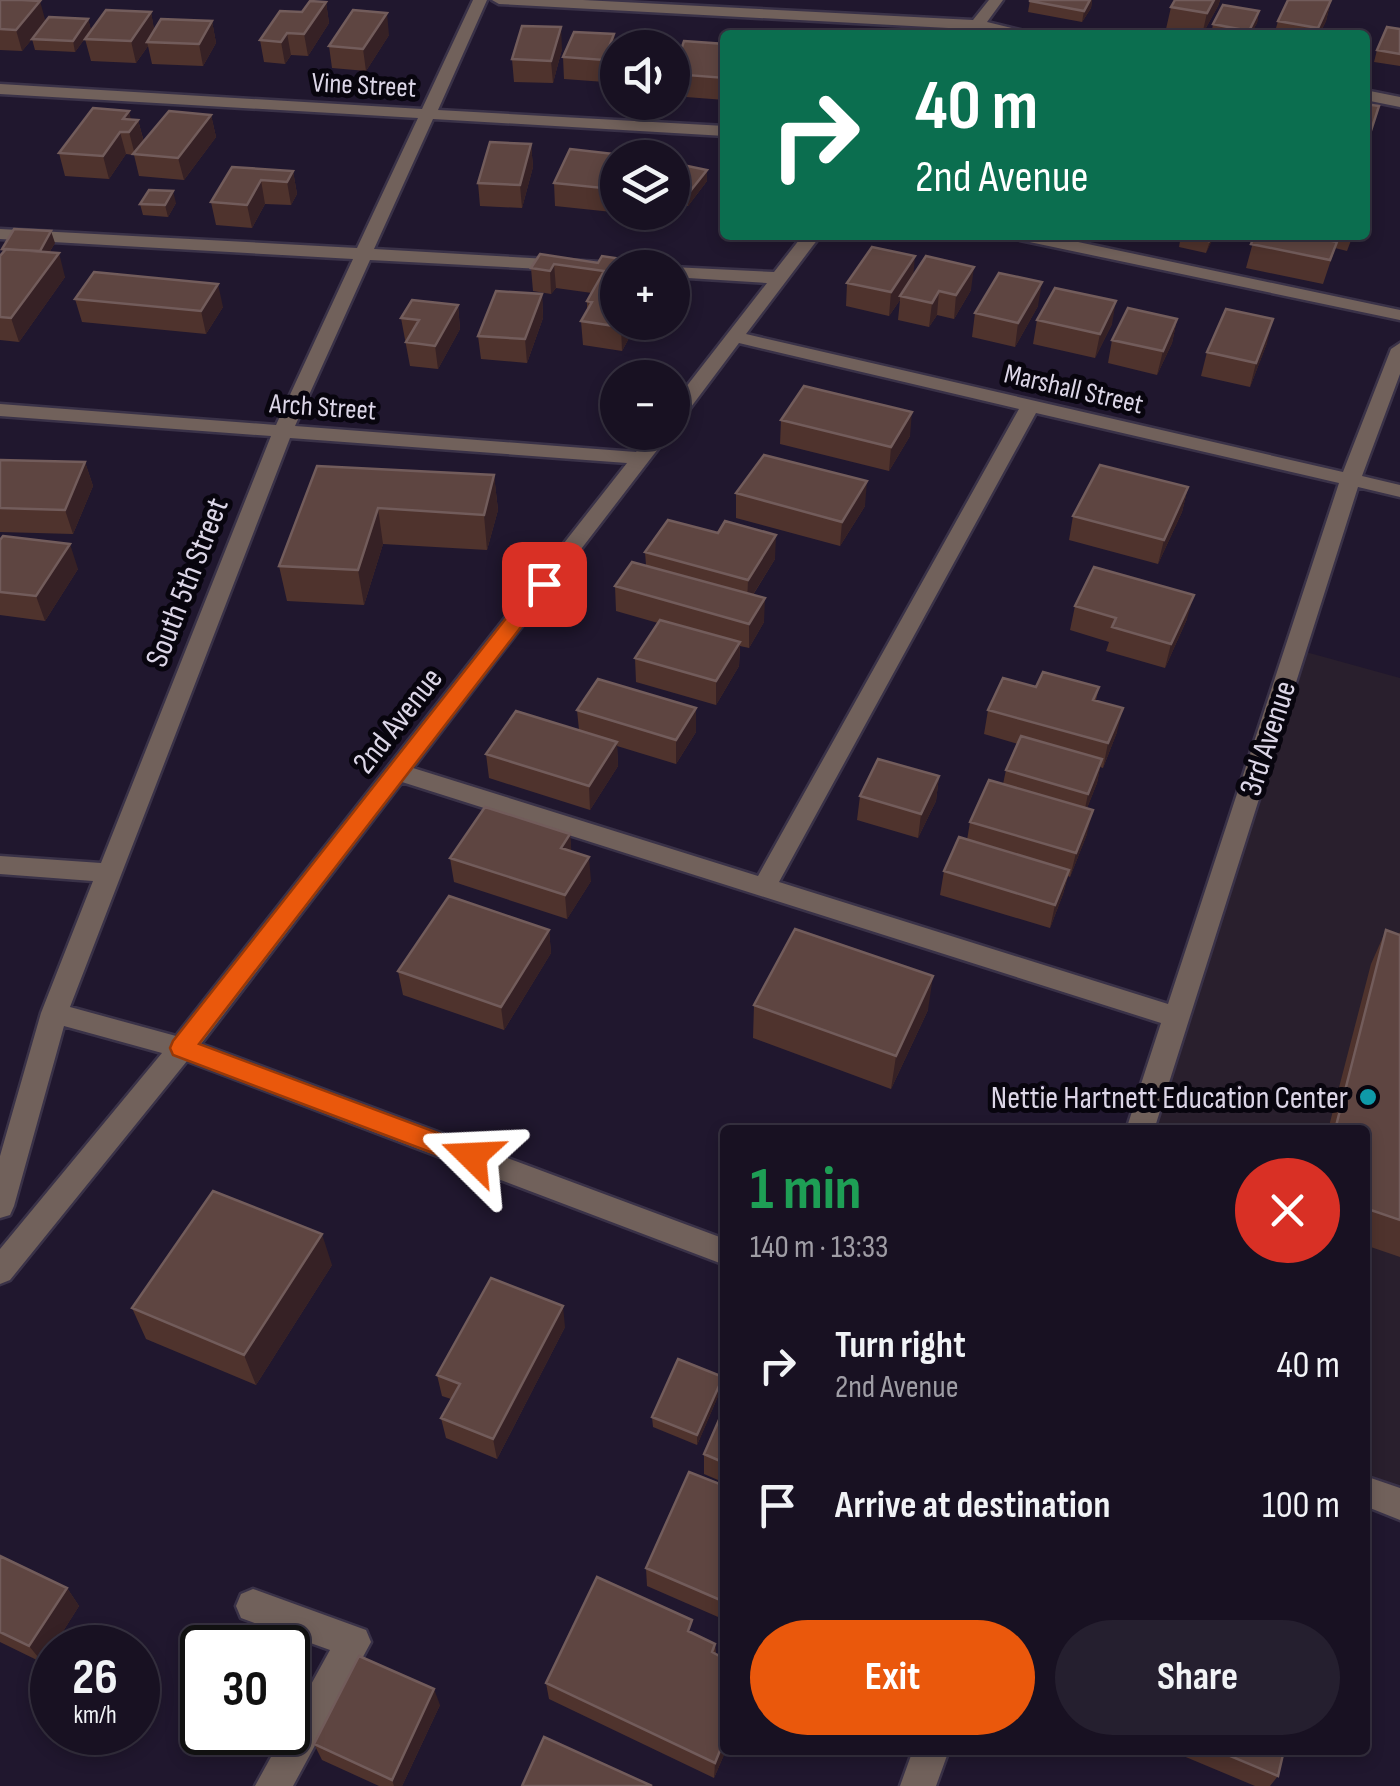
<!DOCTYPE html>
<meta charset="utf-8">
<style>
body{margin:0;font-family:"Sofia Sans Condensed",sans-serif;background:#251f2f;color:#f1f3f6;height:100vh;display:flex;flex-direction:column;font-size:38px;white-space:nowrap}
*{box-sizing:border-box;margin:0}
p{font-size:32px;color:#9f9da5}
.icon{flex:none;width:55px;height:55px;fill:none;stroke:currentColor;stroke-width:2;stroke-linecap:round;stroke-linejoin:round}
.map{position:relative;flex:1;overflow:hidden}
.side{position:absolute;left:720px;top:1125px;width:650px;height:630px;display:flex;flex-direction:column;background:#181122;border-radius:10px;box-shadow:0 5px 15px #0003,0 0 0 2px #363140}
.side>*{flex:none}
.hud{position:absolute;left:720px;top:30px;width:650px;height:210px;border-radius:10px;box-shadow:0 5px 15px #0003,0 0 0 2px #363140;background:#0b6e4f;color:#fff;overflow:hidden}
.fabs{position:absolute;left:600px;top:30px;display:grid;gap:20px}
.fabs a{display:grid;place-items:center;width:90px;height:90px;border-radius:50%;background:#181122;box-shadow:0 5px 15px #0003,0 0 0 2px #363140;font-size:50px}
.speed{position:absolute;left:30px;top:1625px;display:flex;gap:20px;font-size:50px;font-weight:700;text-align:center}
.speed>*{display:grid;place-content:center;width:130px;height:130px;border-radius:50%;background:#181122;box-shadow:0 5px 15px #0003,0 0 0 2px #363140;line-height:1}
.speed small{font-size:25px;font-weight:400}
.speed .limit{border:5px solid #111;border-radius:15px;background:#fff;color:#111}
.pin{position:absolute;display:grid;place-items:center;width:85px;height:85px;color:#fff;margin:-42px;border-radius:20px;box-shadow:0 5px 15px #0006}
.me{position:absolute;width:110px;margin:-55px;rotate:291deg;stroke-linejoin:round;filter:drop-shadow(0 0 8px #0008)}
.turn{display:flex;align-items:center;gap:35px;height:210px;padding:0 30px;font-size:45px}
.turn .icon{width:130px;height:130px;stroke-width:2.5}
.turn b{display:block;font-size:70px;line-height:85px}
.round{display:grid;place-items:center;flex:none;width:105px;height:105px;border-radius:52px;background:#251f2f}
.overview{display:flex;align-items:center;justify-content:space-between;height:170px;padding:0 30px}
h1{font-size:60px;font-weight:700;line-height:75px;color:#1e9e55}
.action{display:flex;gap:20px;margin-top:auto;padding:20px 30px}
.action a{flex:1;height:115px;border-radius:60px;background:#ea580c;color:#fff;font-size:40px;font-weight:700;line-height:115px;text-align:center}
.action a+a{background:#251f2f;color:#f1f3f6}
ul{padding:0;list-style:none}
li{display:flex;align-items:center;gap:30px;height:140px;padding:0 30px}
li div{flex:1}
li b{display:block;font-size:38px}
li em{font-style:normal}
.map>svg:first-child{display:block}
</style>
<div class="map">
<svg width="1400" height="1786" viewBox="0 0 1400 1786">
<rect width="100%" height="100%" fill="#20172e"/>
<path fill="#291f2d" d="M1295,649L1400,678V1504L1365,1491V1130H1140Z"/>
<g fill="none" stroke-linecap="round" stroke-linejoin="round">
<defs>
<path id="minor" d="M473,0H487L438,110L725,126V136L433,119L374,249L618,263L626,268H618V273L370,260L295,426L636,452L651,432H671L413,768L758,876L1019,409L739,343L679,423L672,425V405L767,283L672,277V268H669L672,267L774,272L803,235H821L746,334L1343,472L1391,349L1400,343V374L1362,476L1400,485V497L1358,487L1154,1130H1126L1161,1023L402,782L201,1044L725,1239V1265L187,1061L10,1280L0,1284V1249L162,1053L64,1026L14,1206L10,1215L0,1218V1156L41,1013L93,881L0,874V856L101,863L271,436L0,416V404L276,425L353,259L0,239V229L357,248L418,118L0,94V84L422,109ZM1036,413L1339,483L1168,1004L779,882ZM290,438L627,463L176,1036L70,1007Z
M492,0H583L973,20L989,0H1003L987,22L1041,35L981,30L978,35H963L967,29L499,4Z
M1365,90L1400,97V107L1365,100Z
M1011,235H1045L1400,310V320L1020,240Z
M1365,1476L1400,1488V1520L1365,1506Z
M253,1589L366,1630L371,1642L293,1786H255L330,1650L241,1618L236,1606L241,1594Z
M913,1750H949L936,1786H900Z"/>
</defs>
<use href="#minor" stroke="#3a3248" stroke-width="5"/>
<use href="#minor" fill="#71615b" fill-rule="evenodd"/>
</g>
<path fill="#4f332d" d="M0,0L45,21L88,19L91,30L75,52L35,50L32,39L22,51L0,50Z
M1030,0H1092L1091,8L1082,22L1028,12Z
M1175,0H1220L1218,6L1202,35L1166,29L1171,7Z
M1331,0L1326,21L1319,35H1274L1278,21Z
M326,2L329,23L308,56L291,55L285,64L264,62L260,40L302,12Z
M1259,11L1257,23L1250,35H1211L1213,24Z
M151,12L154,30L212,21L216,43L203,66L152,64L148,46L136,63L91,61L85,39Z
M1400,29V66L1374,62L1377,50Z
M614,34L615,56L605,82L564,79L563,57Z
M389,35L366,71L332,68L329,46Z
M725,44V100L673,96V74Z
M562,49L553,83L514,82L512,59Z
M618,62V89H614L613,77Z
M211,115L216,137L184,180L139,176L134,155L126,154L109,179L65,176L59,153L131,120H138L144,142Z
M531,144L533,167L522,208L480,206L478,183Z
M614,154L612,212L555,206L554,183Z
M672,164L707,170V181L688,206L672,203Z
M232,167L293,171L297,194L291,205L265,204L252,228L216,225L211,202Z
M176,203L168,217L143,215L140,204Z
M1181,235H1214L1206,253L1179,247Z
M1255,235H1353L1347,251L1335,248L1323,284L1246,268Z
M55,243L49,253L65,277L19,342L0,340V256L3,252L2,249Z
M540,254L618,268L636,325L622,351L583,345L581,321L587,310V301L592,293L556,288L551,294L533,291L531,268Z
M913,276L971,290L954,319L937,315L929,327L898,320L900,300L889,316L846,306L847,283Z
M542,294L543,318L527,363L481,359L478,336Z
M75,299L223,307L206,334L82,322Z
M458,305L460,329L438,369L410,366L401,318Z
M1038,306L1015,347L972,337L975,313Z
M1177,319L1172,343L1157,375L1108,363L1112,340Z
M1037,320L1112,324L1095,358L1033,344Z
M1267,343L1250,387L1201,376L1207,352Z
M781,420L910,436L889,471L780,444Z
M0,460L85,462L93,486L73,534L0,532Z
M317,466L494,475L498,510L487,550L383,544L364,605L287,601L279,566Z
M1188,487L1182,512L1158,564L1069,540L1073,516Z
M736,493L865,506L840,546L736,518Z
M0,540L78,569L45,621L0,615Z
M645,552L775,559L753,595L764,622L749,648L740,646L739,666L716,705L636,682L635,658L658,623L616,611L615,586L646,565Z
M1075,606L1187,619L1165,668L1106,651L1109,642L1070,630Z
M1036,687H1099L1096,700L1117,732L1103,768L1100,767L1097,783L1087,808V834L1070,877L1068,876L1063,894L1050,928L940,895L944,871L967,840L970,822L1003,784L1006,770L1018,744L984,734L988,710Z
M696,708V732L676,764L617,746L618,766L590,810L489,778L486,754L579,730L577,710Z
M939,776L936,801L918,838L857,820L860,796Z
M570,834L571,851L591,881L567,919L454,882L450,858Z
M549,930L551,953L504,1030L403,995L398,971Z
M1386,930L1399,934L1400,932V1257L1365,1245V1130H1328L1371,964Z
M754,1005L928,1010L891,1089L753,1038Z
M332,1265L256,1385L146,1339L132,1308Z
M565,1327L497,1459L446,1438L441,1418L451,1399L442,1396L437,1375Z
M722,1387L697,1445L653,1427L652,1417Z
M725,1406V1483L704,1474V1454Z
M725,1486V1620L647,1586L646,1568Z
M0,1556L67,1588L79,1606L43,1663L0,1642Z
M692,1633L715,1644L726,1750L714,1778L549,1699L546,1683Z
M440,1705L402,1786H379L322,1760L314,1744Z
M1169,1750H1284L1278,1776L1270,1786H1255Z"/>
<path fill="#362125" d="M1090,0H1092L1091,8L1082,22L1084,11Z
M1214,0H1220L1218,6L1202,35L1207,13Z
M1331,0L1326,21L1319,35H1316Z
M40,1L46,23L22,51L16,30Z
M326,2L329,23L308,56L304,34Z
M1259,11L1257,23L1250,35H1248Z
M151,12L155,34L147,42L148,46L136,63L131,41Z
M387,13L389,35L366,71L363,49Z
M88,19L91,30L75,52L73,41Z
M212,21L216,43L203,66L199,44Z
M561,27L562,49L553,83L551,61Z
M287,33L291,55L285,64L281,42Z
M614,34L615,56L605,82L604,60Z
M129,111L133,128L138,120L144,143L135,155L129,132L123,119Z
M211,115L216,137L184,180L178,158Z
M120,132L126,154L109,179L103,156Z
M531,144L533,167L522,208L520,185Z
M614,154L615,176L604,175Z
M707,170V181L688,206V194Z
M293,171L297,194L291,205L287,182Z
M617,176L618,200L612,212V189Z
M261,180L265,204L252,228L247,205Z
M173,191L176,203L168,217L165,205Z
M51,231L55,243L43,262L40,251Z
M1212,235H1214V237L1206,253Z
M59,253L65,277L19,342L11,318Z
M915,256L913,280L900,296V300L889,316L891,292Z
M554,264L556,288L551,294L550,271Z
M974,267L971,290L954,319L956,295Z
M1042,282L1038,306L1015,347L1018,323Z
M218,284L223,307L206,334L201,311Z
M939,291L937,315L929,327L932,303Z
M542,294L543,318L527,363L525,339Z
M1116,301L1112,324L1095,358L1100,334Z
M458,305L460,329L438,369L435,346Z
M1177,319L1172,343L1157,375L1163,351Z
M1273,319L1267,343L1250,387L1256,363Z
M623,322H636V325L622,351L621,327Z
M912,412L910,436L889,471L891,447Z
M85,462L93,486L73,534L65,510Z
M494,475L498,510L487,550L484,515Z
M867,481L865,506L840,546L842,522Z
M1188,487L1182,512L1158,564L1164,540Z
M378,508L383,544L364,605L358,570Z
M776,535L775,559L747,604L748,580Z
M70,544L78,569L45,621L36,596Z
M1194,595L1187,619L1165,668L1171,644Z
M765,598L764,622L749,648V624Z
M740,642L739,666L716,705V681Z
M696,708V732L676,764V740Z
M1123,708L1117,732L1103,768L1108,743Z
M617,742L618,766L590,810L589,786Z
M1102,759L1097,783L1083,818L1088,794Z
M939,776L936,801L918,838L921,814Z
M1093,810L1087,834L1070,877L1076,853Z
M570,834L572,858L561,848Z
M589,857L591,881L567,919L565,895Z
M1069,870L1063,894L1050,928L1055,905Z
M549,930L551,953L504,1030L501,1007Z
M933,976L928,1010L891,1089L896,1056Z
M322,1234L332,1265L256,1385L244,1355Z
M563,1306L565,1327L497,1459L493,1439Z
M723,1377L722,1387L697,1445V1435Z
M67,1588L79,1606L43,1663L29,1646Z
M434,1689L440,1705L402,1786H394L392,1780Z
M725,1738L726,1750L714,1778L715,1763Z"/>
<path fill="#5e4541" stroke="#725c5b" stroke-width="2.5" d="M0,0H22L40,1L16,30L0,29Z
M1030,0H1090L1084,11L1030,1Z
M1175,0H1214L1207,13L1171,7Z
M1288,0H1331L1318,28L1278,21Z
M310,1L326,2L304,34L287,33L281,42L260,40L280,11L302,12Z
M1223,5L1259,11L1249,31L1213,24Z
M106,10L151,12L131,41L85,39Z
M353,10L387,13L363,49L329,46Z
M49,17L88,19L73,41L32,39Z
M161,19L212,21L199,44L147,42Z
M522,26L561,27L551,61L512,59Z
M1387,27L1400,29V54L1377,50Z
M574,32L614,34L604,60L563,57Z
M763,33L795,35H763Z
M684,41L725,44V78L673,74Z
M618,62V78L613,77Z
M1365,104L1379,106L1367,143H1365Z
M93,108L129,111L123,119L138,120L129,132H120L103,156L59,153Z
M169,111L211,115L178,158L133,154Z
M490,142L531,144L520,185L478,183Z
M570,149L614,154L604,175L617,176L612,189L554,183Z
M673,163L707,170L688,194L672,191Z
M232,167L293,171L287,182L261,180L247,205L211,202Z
M149,190L173,191L165,205L140,204Z
M14,229L51,231L40,251L2,249Z
M1181,235H1212L1209,241Z
M1255,235H1304L1337,242L1330,260L1251,244Z
M872,247L915,256L891,292L847,283Z
M6,249L59,253L11,318L0,317V256Z
M540,254L598,263L602,256L649,263L647,268H618V322H623L621,327L581,321L592,302L587,301L604,271L554,264L550,271L531,268Z
M926,256L974,267L956,295L939,291L932,303L900,296Z
M94,272L218,284L201,311L75,299Z
M999,273L1042,282L1018,323L975,313Z
M1055,288L1116,301L1100,334L1037,320Z
M496,291L542,294L525,339L478,336Z
M412,300L458,305L435,346L406,342L419,320L401,318Z
M1128,308L1177,319L1163,351L1112,340Z
M1226,309L1273,319L1256,363L1207,352Z
M804,386L912,412L891,447L781,420Z
M764,455L867,481L842,522L736,493Z
M0,460L85,462L65,510L0,508Z
M1100,465L1188,487L1164,540L1073,516Z
M317,466L494,475L484,515L378,508L358,570L279,566Z
M668,520L718,533L725,521L776,535L748,580L645,552Z
M3,536L70,544L36,596L0,592V540Z
M632,562L765,598L749,624L615,586Z
M1094,567L1194,595L1171,644L1112,627L1116,618L1075,606Z
M660,620L740,642L716,681L635,658Z
M1043,672L1099,687L1093,700L1123,708L1108,743L988,710L1003,678L1036,687Z
M598,679L696,708L676,740L577,710Z
M516,711L617,742L589,786L486,754Z
M1021,736L1102,759L1088,794L1006,770Z
M878,759L939,776L921,814L860,796Z
M989,780L1093,810L1076,853L970,822Z
M485,807L570,834L561,848L589,857L565,895L450,858Z
M959,837L1069,870L1055,905L944,871Z
M449,896L549,930L501,1007L398,971Z
M795,929L933,976L896,1056L754,1005Z
M1386,930L1400,935V1220L1365,1208V1130H1335Z
M213,1191L322,1234L244,1355L132,1308Z
M491,1278L563,1306L493,1439L441,1418L460,1384L437,1375Z
M678,1359L723,1377L697,1435L652,1417Z
M725,1406V1463L704,1454Z
M689,1472L725,1486V1602L646,1568Z
M0,1556L67,1588L29,1646L0,1632Z
M597,1577L692,1620L688,1631L715,1644L712,1652L725,1659V1738L715,1763L546,1683Z
M359,1656L434,1689L392,1780L314,1744Z
M544,1737L652,1786H522Z
M1216,1750H1284L1278,1776Z"/>
<path fill="#ea580c" stroke="#983908" stroke-width="2.5" d="M544,577L551,579V588L199,1044L481,1149L484,1156L481,1164L472,1167L462,1164L173,1055L170,1048L173,1041L537,579Z"/>
<circle fill="#0f9aa8" stroke="#08050e" stroke-width="4" cx="1368" cy="1097" r="10"/>
<g text-anchor="middle" stroke-width="10" stroke-linejoin="round" paint-order="stroke">
<g font-size="28" fill="#dcd6e7" stroke="#08050e">
<text transform="translate(364 84) rotate(3)" y="10">Vine Street</text>
<text transform="translate(1074 388) rotate(13)" y="10">Marshall Street</text>
<text transform="translate(323 406) rotate(4)" y="10">Arch Street</text>
</g>
<g font-size="32" fill="#dcd6e7" stroke="#08050e">
<text transform="translate(186 582) rotate(-69)" y="11">South 5th Street</text>
<text transform="translate(397 720) rotate(-52)" y="11">2nd Avenue</text>
<text transform="translate(1267 738) rotate(-72)" y="11">3rd Avenue</text>
</g>
<g font-size="32" fill="#dcd6e7" stroke="#08050e" text-anchor="end">
<text x="1348" y="1108">Nettie Hartnett Education Center</text>
</g>
</g>
</svg>
<div class="fabs">
<a><svg class="icon" aria-label="sound" viewBox="0 0 24 24"><path d="M4 9h4l5-4v14l-5-4H4zM17 9q2 3 0 6"/></svg></a>
<a><svg class="icon" aria-label="layers" viewBox="0 0 24 24"><path d="M12 4l9 5-9 5-9-5zM3 14l9 5 9-5"/></svg></a>
<a>+</a>
<a>−</a>
</div>
<div class="speed"><div>26<small>km/h</small></div><div class="limit">30</div></div>
<div class="pin" style="left:544px;top:584px;background:#d93025"><svg class="icon" aria-label="arrive" viewBox="0 0 24 24"><path d="M6 21V4h12l-3 4 3 4H6"/></svg></div>
<svg class="me" style="left:472px;top:1156px" viewBox="-20 -20 40 40"><path d="M0-17L14 15 0 8-14 15z" fill="#ea580c" stroke="#fff" stroke-width="4"/></svg>
<div class="hud">
<div class="turn"><svg class="icon" aria-label="right" viewBox="0 0 24 24"><path d="M7 20v-9h11M14 6l5 5-5 5"/></svg><div><b>40 m</b>2nd Avenue</div></div>
</div>
<section class="side">
<div class="overview"><div><h1>1 min</h1><p>140 m · 13:33</p></div><a class="round" style="background:#d93025;color:#fff"><svg class="icon" aria-label="close" viewBox="0 0 24 24"><path d="M6 6l12 12M18 6L6 18"/></svg></a></div>
<ul>
<li><svg class="icon" aria-label="right" viewBox="0 0 24 24"><path d="M7 20v-9h11M14 6l5 5-5 5"/></svg><div><b>Turn right</b><p>2nd Avenue</p></div><em>40 m</em></li>
<li><svg class="icon" aria-label="arrive" viewBox="0 0 24 24"><path d="M6 21V4h12l-3 4 3 4H6"/></svg><div><b>Arrive at destination</b></div><em>100 m</em></li>
</ul>
<div class="action"><a>Exit</a><a>Share</a></div>
</section>
</div>
